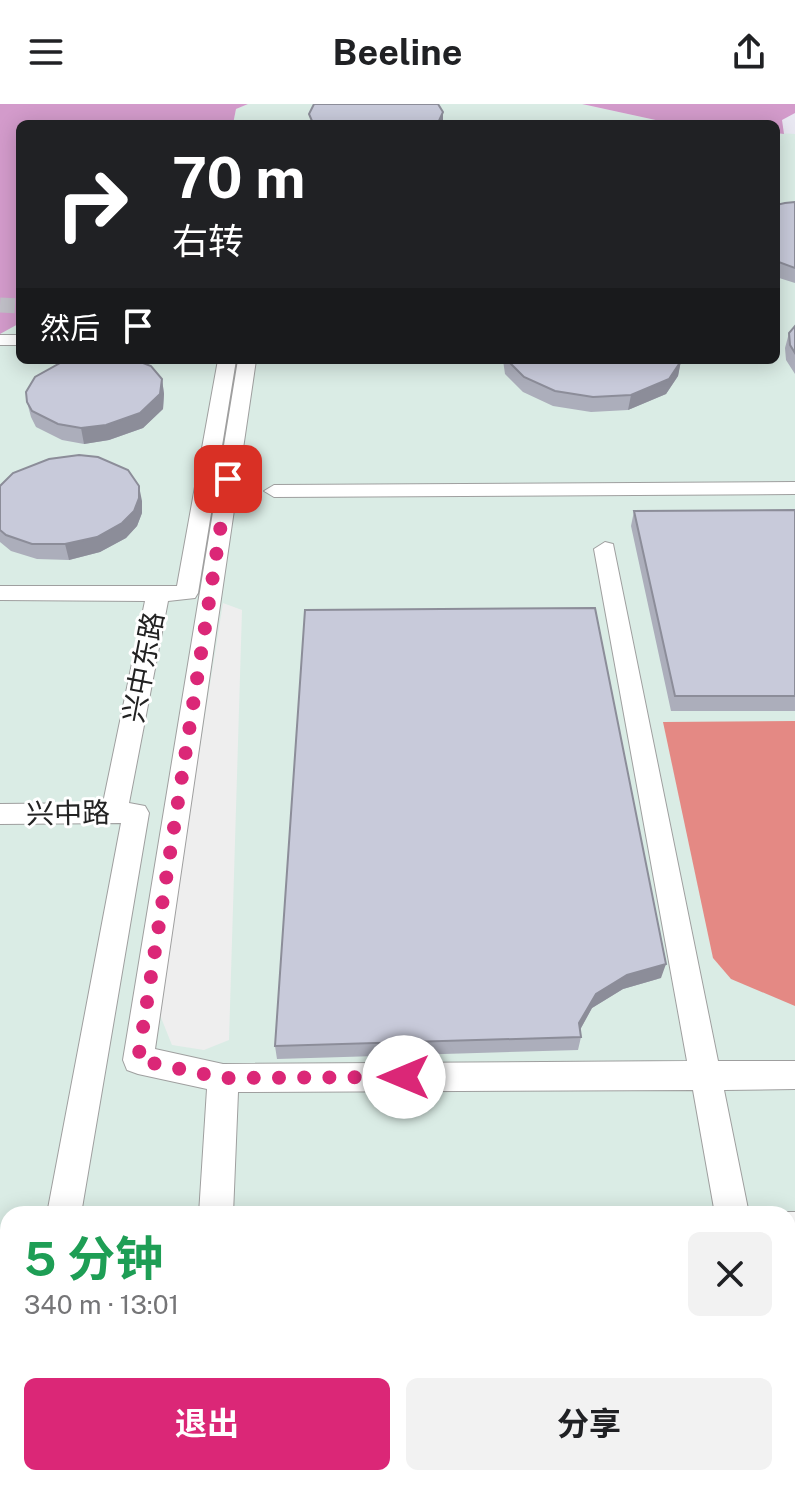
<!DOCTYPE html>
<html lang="zh">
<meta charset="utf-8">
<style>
body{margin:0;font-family:"Public Sans","Noto Sans SC",sans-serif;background:#f2f2f2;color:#202124;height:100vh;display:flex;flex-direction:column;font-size:30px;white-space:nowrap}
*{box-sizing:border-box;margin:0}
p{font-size:26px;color:#757577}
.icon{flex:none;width:44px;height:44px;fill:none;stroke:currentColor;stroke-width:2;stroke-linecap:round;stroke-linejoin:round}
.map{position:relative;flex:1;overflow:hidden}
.sheet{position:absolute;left:0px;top:1102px;width:796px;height:280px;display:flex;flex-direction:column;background:#fff;border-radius:24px 24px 0 0;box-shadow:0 4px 20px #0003}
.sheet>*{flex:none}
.hud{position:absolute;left:16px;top:16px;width:764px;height:244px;border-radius:12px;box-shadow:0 4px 20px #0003;background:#202124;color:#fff;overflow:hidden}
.pin{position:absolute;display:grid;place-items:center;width:68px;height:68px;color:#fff;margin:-34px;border-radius:16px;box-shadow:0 4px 12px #0006}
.me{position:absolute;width:88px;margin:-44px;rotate:270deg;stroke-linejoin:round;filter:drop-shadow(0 0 6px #0008)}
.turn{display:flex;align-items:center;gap:28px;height:168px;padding:0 24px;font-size:36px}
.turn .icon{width:104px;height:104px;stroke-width:2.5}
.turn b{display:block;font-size:56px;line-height:68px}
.then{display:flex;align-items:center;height:76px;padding:0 24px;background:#0003;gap:16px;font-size:30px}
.round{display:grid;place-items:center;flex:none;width:84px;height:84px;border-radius:12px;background:#f2f2f2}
.headline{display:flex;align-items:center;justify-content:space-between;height:136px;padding:0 24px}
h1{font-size:48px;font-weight:700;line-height:60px;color:#1e9e55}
.cta{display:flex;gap:16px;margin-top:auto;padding:16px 24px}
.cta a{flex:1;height:92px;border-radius:12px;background:#db2777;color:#fff;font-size:32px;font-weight:700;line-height:92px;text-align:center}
.cta a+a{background:#f2f2f2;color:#202124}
header{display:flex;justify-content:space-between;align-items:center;height:104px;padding:0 24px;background:#fff;font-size:36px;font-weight:700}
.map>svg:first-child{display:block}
</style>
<header><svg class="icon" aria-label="menu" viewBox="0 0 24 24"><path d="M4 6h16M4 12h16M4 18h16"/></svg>Beeline<svg class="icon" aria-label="share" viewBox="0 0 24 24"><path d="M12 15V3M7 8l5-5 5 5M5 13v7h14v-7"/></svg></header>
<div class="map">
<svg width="795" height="1382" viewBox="0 0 795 1382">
<rect width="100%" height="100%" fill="#e9e8f2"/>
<path fill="#daece5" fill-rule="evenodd" d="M248,0H582L674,20H233L236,5Z
M776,29L795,30V1382H0V189L20,188V256H776ZM8,1110H788V1374H8Z"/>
<path fill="#d39bcb" d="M0,0H248L236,5L233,20H20V219L0,230Z
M582,0H795V9L782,16L784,30L776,29V20H674Z"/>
<path fill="#e48984" d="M795,617V902L731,875L713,854L663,618Z"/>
<path fill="#eee" d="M223,499L242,506L229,936L204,946L172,941L158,906Z
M788,1198H794L795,1201V1321L788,1285Z"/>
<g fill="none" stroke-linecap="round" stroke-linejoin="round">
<path stroke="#c1c0c8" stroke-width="15" stroke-dasharray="15 8" stroke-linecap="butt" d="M0,201L20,202"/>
<defs>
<path id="minor" d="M0,231H20V241H0Z
M218,256H236L198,489L195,494L168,497L129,699L145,702L149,709L81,1110H47L121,719L0,720V700L103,699L145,497L0,496V482H177Z
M238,256H256L155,945L223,960L687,957L594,445L605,438L613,440L718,957H795V985L724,986L749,1110H715L693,986L238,988L233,1110H199L207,985L138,970L127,966L123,956Z
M795,378V390L274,393L264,387L274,381Z
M788,1108H795V1142H788V1110H783Z
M788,1356L795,1359V1382H767L765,1374H788Z
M8,1359V1374H37L35,1382H0V1371Z
M185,1374H223L222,1382H184Z"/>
</defs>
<use href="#minor" stroke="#9f9f9f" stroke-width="2"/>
<use href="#minor" fill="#fff" fill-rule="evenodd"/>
</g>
<path fill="#acaebb" d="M795,98V179L776,173V101Z
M795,222V270L786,256L785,244L789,229Z
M503,256H681L678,272L666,290L628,306L591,308L553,302L523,288L505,270Z
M162,275L164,290L163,305L143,324L109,336L84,340L62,336L36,323L31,313L27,298Z
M0,382L142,397V409L137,422L126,434L100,448L69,456L37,455L11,447L0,438Z
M795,406V607H671L631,422L634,407Z
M661,874L623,885L592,904L580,926L581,933L578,946L277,955L275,942Z"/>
<path fill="#8c8d99" d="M443,8V20H436Z
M681,257L678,272L666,290L628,306L631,291Z
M162,275L164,290L163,305L143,324L109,336L84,340L81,324Z
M139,382L142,397V409L137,422L126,434L100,448L69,456L65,440Z
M666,860L661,874L623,885L592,904L576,933L579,919L596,890L627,871Z"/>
<path fill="#c8cada" stroke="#8c8d99" stroke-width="2" d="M314,0H438L443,8L438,19L436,20H316L312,17L309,10Z
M529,17L557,19L564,20H514Z
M795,98V164L776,157V101L785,99Z
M795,222V249L790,241L789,229Z
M70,256H135L151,262L162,275L160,290L140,309L106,321L81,324L58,320L32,307L27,298L26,288L35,273L62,258Z
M507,256H681V257L669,275L631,291L593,293L555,287L524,273Z
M79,351L98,353L128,366L139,382V394L134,407L122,419L97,433L65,440H32L6,431L0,426V382L13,369L49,355Z
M795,406V592H675L634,407Z
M595,504L666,860L627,871L596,890L579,919L581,933L275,942L305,506Z"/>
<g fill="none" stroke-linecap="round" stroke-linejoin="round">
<path stroke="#db2777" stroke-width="14" stroke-dasharray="0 25.2" d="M228,375L138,956L223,974L404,973"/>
</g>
<g text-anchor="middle" stroke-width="6" stroke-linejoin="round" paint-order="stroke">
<g font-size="28" fill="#222" stroke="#fff">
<text transform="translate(143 563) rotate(-79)" y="10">兴中东路</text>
<text transform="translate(68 709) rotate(-1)" y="10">兴中路</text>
</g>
</g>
</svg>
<div class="pin" style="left:228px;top:375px;background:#d93025"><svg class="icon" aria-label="arrive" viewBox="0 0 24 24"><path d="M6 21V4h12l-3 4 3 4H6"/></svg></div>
<svg class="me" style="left:404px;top:973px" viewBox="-20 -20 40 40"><circle r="19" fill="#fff"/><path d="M0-13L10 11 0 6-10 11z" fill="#db2777"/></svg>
<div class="hud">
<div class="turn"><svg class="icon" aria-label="right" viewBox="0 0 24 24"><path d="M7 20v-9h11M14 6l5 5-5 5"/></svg><div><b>70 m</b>右转</div></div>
<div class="then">然后<svg class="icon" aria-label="arrive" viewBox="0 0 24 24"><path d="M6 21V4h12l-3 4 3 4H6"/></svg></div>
</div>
<section class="sheet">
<div class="headline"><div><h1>5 分钟</h1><p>340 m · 13:01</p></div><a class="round"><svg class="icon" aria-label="close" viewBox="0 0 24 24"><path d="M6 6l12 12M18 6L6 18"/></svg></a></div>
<div class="cta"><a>退出</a><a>分享</a></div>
</section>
</div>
